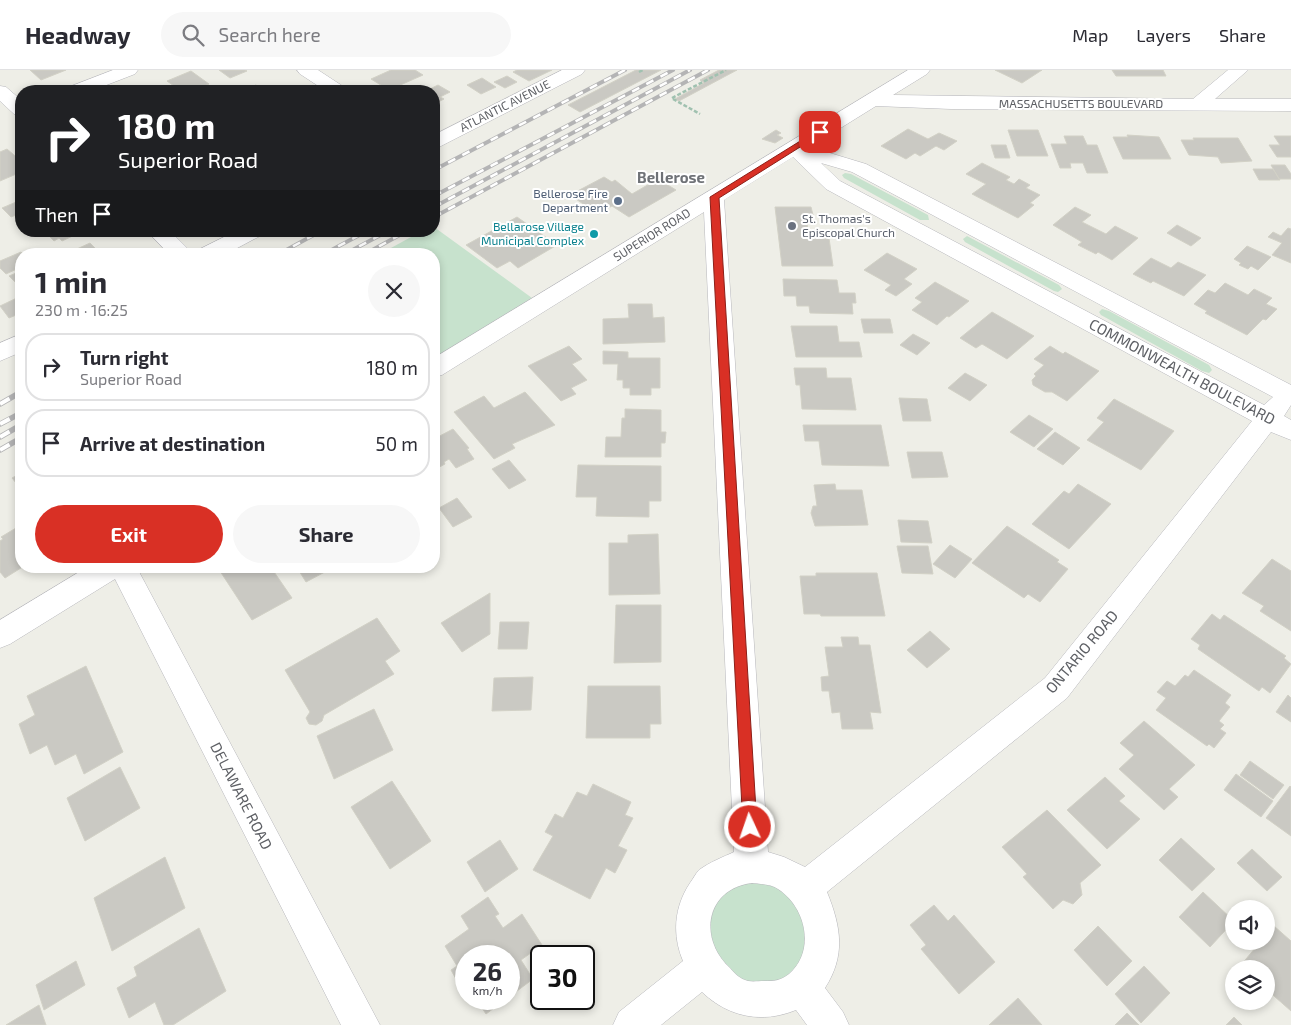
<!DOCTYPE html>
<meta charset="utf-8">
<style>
body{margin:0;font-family:"Exo 2",sans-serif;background:#f7f7f7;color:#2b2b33;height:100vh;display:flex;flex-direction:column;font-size:19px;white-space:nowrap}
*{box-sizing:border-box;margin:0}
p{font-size:16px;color:#7c7c81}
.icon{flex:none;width:28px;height:28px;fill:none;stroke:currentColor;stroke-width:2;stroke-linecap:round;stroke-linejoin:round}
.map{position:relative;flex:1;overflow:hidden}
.details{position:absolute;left:15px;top:178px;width:425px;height:325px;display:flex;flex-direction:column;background:#fff;border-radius:20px;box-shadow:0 2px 8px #0003}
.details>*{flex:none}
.top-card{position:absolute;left:15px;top:15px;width:425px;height:152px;border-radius:20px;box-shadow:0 2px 8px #0003;background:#202124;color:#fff;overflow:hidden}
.controls{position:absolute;left:1225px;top:830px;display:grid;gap:10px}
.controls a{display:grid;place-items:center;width:50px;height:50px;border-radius:50%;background:#fff;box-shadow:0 2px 8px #0003;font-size:25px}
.speed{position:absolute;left:455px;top:875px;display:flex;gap:10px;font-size:25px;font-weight:700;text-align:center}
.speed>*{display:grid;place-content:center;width:65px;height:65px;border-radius:50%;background:#fff;box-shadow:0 2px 8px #0003;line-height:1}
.speed small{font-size:12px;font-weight:400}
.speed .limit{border:2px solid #111;border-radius:8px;background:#fff;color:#111}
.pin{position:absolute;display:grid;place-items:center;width:42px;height:42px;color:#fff;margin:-21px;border-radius:10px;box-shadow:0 2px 8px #0006}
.me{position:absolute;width:55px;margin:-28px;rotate:357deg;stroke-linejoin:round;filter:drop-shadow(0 0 4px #0008)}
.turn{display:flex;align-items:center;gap:18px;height:105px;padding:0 20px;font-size:22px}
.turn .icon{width:65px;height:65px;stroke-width:2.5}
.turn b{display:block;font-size:35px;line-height:42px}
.then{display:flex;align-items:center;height:48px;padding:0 20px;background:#0003;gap:10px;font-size:19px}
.round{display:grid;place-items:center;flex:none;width:52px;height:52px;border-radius:26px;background:#f7f7f7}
.summary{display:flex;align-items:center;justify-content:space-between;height:85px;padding:0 20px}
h1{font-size:30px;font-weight:700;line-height:38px}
.primary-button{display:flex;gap:10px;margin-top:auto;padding:10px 20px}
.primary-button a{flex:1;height:58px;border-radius:30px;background:#d93025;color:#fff;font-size:20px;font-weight:700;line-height:58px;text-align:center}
.primary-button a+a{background:#f7f7f7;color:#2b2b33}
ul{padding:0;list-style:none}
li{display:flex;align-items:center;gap:15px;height:68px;margin:0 10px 8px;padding:0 10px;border:2px solid #e1e1e2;border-radius:20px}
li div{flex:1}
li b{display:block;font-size:19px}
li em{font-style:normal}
header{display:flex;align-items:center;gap:30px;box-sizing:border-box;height:70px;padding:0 25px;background:#fff;border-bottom:1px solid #e1e1e2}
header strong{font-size:24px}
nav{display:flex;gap:28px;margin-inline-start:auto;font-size:18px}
.search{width:350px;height:45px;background:#f7f7f7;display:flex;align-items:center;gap:12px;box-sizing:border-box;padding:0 18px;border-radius:28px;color:#7c7c81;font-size:19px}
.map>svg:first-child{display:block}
</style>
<header>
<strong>Headway</strong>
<div class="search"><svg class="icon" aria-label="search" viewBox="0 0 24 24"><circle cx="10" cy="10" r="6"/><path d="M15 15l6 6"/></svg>Search here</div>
<nav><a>Map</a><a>Layers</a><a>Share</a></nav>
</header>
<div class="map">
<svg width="1291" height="955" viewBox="0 0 1291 955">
<rect width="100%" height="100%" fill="#eeeee7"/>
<path fill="#c7e2cd" d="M845,103L851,104L928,145L929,150H920L844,108L842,105Z
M434,157L532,228L434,288V184H380L422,161H434Z
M967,166L1059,215L1062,219L1058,222L1054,221L965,172L963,169Z
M1102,239L1109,241L1209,295L1212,300L1209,303L1202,301L1101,245L1099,242Z
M755,809L787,820L807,849L806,885L784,911L749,916L718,898L705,846L724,818Z"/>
<path fill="#cac9c3" stroke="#d2d1c6" d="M30,0H66L41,10Z
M219,0H245L247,1L230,8Z
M391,0H415L423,5L389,20L371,9Z
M517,0H552L529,11L513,2Z
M636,0H661L580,42L568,35Z
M719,0H737L679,31L675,29L704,13L700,10Z
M995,0H1042L1022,13Z
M1112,0H1163L1166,6H1116Z
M191,1L209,14L192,21H181L167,11Z
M507,6L517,12L505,18L494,12Z
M482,8L496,17L481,24L467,15Z
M256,15L264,21H239Z
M421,15L428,20L438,15L450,22L440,27L444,29L434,34V21H409Z
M908,59L928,69L939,63L957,71L944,80L936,76L920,86L915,83L906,89L881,76Z
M776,60L781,63L777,65L783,68L775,73L762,69Z
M1008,60H1038L1048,86H1017Z
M1127,65L1159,67L1171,89H1123L1113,67H1128Z
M1064,66H1083L1087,75H1097L1108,103H1087L1083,93H1070L1071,98H1060L1051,74H1067Z
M1274,66H1291V87H1277L1269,75H1280Z
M1193,68H1238L1252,91L1221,93L1218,87L1189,85L1181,70H1194Z
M991,75H1006L1010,88H995Z
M7,79L21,91V102L0,111V82Z
M982,93L1010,107L1006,110L1014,114L1019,109L1030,115L1026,118L1040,125L1030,133L1034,135L1018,148L972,124L986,114L966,104Z
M1271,95H1285L1291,104V109H1279Z
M1253,99H1273L1280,110H1259Z
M604,107L612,112L615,110L632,124L658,109L676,120L629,147L612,136L598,144L570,125Z
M21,130V143L11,147L2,138Z
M775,137H811L813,145L806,146L809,167L829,168L833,196H782Z
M1075,137L1091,145L1082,152L1106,164L1115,156L1138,168L1112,190L1098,182L1096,184L1078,175L1082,172L1053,155Z
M517,147L557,175L518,198L510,191L497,198L466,175Z
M1177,155L1201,168L1191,176L1167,163Z
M1288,158L1291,159V193L1272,185L1282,173L1268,167L1273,162L1281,166Z
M28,161H77L79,163L62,171L59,168L54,171L44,161L33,166Z
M90,173L101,184H66Z
M1247,176L1271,187L1258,200L1251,196L1248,199L1239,195L1241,193L1234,189Z
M21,182L23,184H21V197L6,204L0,198V191Z
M887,183L917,199L904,209L912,214L896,226L885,220L891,215L864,200Z
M1151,188L1171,198L1178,192L1206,205L1184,226L1153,211L1151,213L1133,204Z
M21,201V210L15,212L9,206Z
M783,209L837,210L839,223H855L856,233H852L853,244L810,243L809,236H797L796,226H784Z
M935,212L969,231L949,247L947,246L937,255L912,240L922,232L915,228Z
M1225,213L1248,225L1254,219L1272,228L1266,234L1277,239L1266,250L1263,249L1247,265L1205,243L1207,241L1194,234L1208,220L1215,223Z
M21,226V243L9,248L0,236Z
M628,234H652L653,248L664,247L665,272L603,274V249L629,248Z
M992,242L1034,266L1007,289L982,274L976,278L960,268Z
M861,249H890L893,263H864Z
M791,256H837L839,272H859L862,287H796Z
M913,264L930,273L917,285L900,275Z
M569,276L582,289L572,294L587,310L571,318L576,324L561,331L528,296Z
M1050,276L1063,284L1065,282L1099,301L1067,331L1052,322H1045L1033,315L1032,310L1036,306L1034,304L1044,295L1034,289Z
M603,281L628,282V288H660V318H651V325H630V318H623V310H617L618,294H603Z
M794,298H826L827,308H851L856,340L802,339L800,315H796Z
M965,303L987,315L970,331L948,318Z
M525,322L555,355L512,374L515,378L494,389L454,342L484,326L494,338Z
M899,328L927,329L931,351H903Z
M1114,329L1174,361L1141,400L1087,370L1104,352L1097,348Z
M625,339L661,340V362H666L665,373H661V387H605L606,367H621L622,348H625Z
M1029,345L1053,359L1034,377L1010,362Z
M803,355H881L889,396L822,395L819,371H805Z
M453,359L469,378L467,379L474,389L456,398L449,389L444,392L445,394L436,399L434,398V369Z
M1055,362L1080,378L1063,395L1037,379Z
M907,382H942L948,407L912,408Z
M509,390L526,410L509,419L492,399Z
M578,395L661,396V431H649V447L596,446L597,427H576Z
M21,403V419L12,408Z
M835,414L836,420H862L868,455L815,456L811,443L813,436H817L814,415Z
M1078,414L1111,434L1069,479L1032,454L1064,421L1069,424Z
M457,428L472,447L453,457L439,438Z
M898,450L928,451L932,473L901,472Z
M21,455V496H24L5,508L0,502V471L3,469L1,467Z
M1007,456L1059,490L1057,492L1068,499L1040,532L1028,524L1024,528L972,493Z
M658,464L660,524L609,525V473H628V465Z
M950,475L972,489L955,508L933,494Z
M897,476H928L933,504L902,503Z
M1272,489L1291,501V561L1260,541L1264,536L1242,523Z
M221,496H270L292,528L252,550L218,498Z
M296,496H336L306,512Z
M816,503H877L885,546H821L820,544H804L800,506H816Z
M490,523V564L462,582L441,553Z
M616,535H661V592L614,593Z
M1212,544L1220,550L1224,545L1286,586L1284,588L1291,594L1270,623L1262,617L1259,621L1198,579L1200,575L1191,569Z
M377,548L400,581L385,591L394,604L324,645L322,651L316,655L309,654L306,648L310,642L285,600Z
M500,552H529L527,579H498Z
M930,561L950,579L927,598L907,580Z
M841,567H858L859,575H870L881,643L870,642L873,659H842L840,642L832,643L829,621H822L821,607L829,606L825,577H843Z
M86,596L123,682L84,704L76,684L55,695L47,675L30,684L19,654L35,645L27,626Z
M1194,600L1231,625L1225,633L1230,637L1219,651L1224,655L1220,659L1226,663L1214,678L1209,674L1207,676L1156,640L1166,628L1157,622L1167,611L1175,616L1185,605L1188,607Z
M533,607L531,640L492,641L494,608Z
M588,616H660L661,654H650V668H586Z
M1288,625L1291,628V652L1276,642Z
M374,639L393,680L334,709L317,666Z
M1144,651L1195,695L1169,719L1178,727L1164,740L1119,699L1134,685L1120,673Z
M1250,691L1284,715L1273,729L1240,705Z
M120,697L140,738L85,771L67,728Z
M1236,704L1273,731L1261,747L1224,720Z
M1105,707L1125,726L1119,731L1140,749L1107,779L1067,740Z
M392,711L431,771L390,799L351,737Z
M593,714L631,732L625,745L633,748L618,776L627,780L615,803L606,798L590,829L533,800L553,766L545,762L555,744L563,748L577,722L587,726Z
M1290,716L1291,717V766L1266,748Z
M1047,740L1101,795L1080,813L1082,825L1073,834L1063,830L1053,839L1023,807L1027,804L1002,777Z
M1181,768L1215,799L1192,821L1159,790Z
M500,770L518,799L485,822L467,792Z
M1252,779L1282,807L1267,821L1237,793Z
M165,787L185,838L112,881L94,828Z
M1203,822L1234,851L1210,877L1179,847Z
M488,827L499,844L495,846L503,858L522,844L542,875L521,890L533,909L509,927V886H466V927L451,900L457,896L445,876L469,859L461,846Z
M934,835L948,851L954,845L995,892L959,924L921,879L926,875L910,855Z
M1098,856L1132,891L1107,916L1074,880Z
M1274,856L1291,871V941L1266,919V899H1245L1241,895L1261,871H1266V865Z
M199,858L226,921L173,955H164L155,932L129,948L117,918L137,906L134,897Z
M76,891L85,915L44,940L36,915Z
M1144,896L1170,923L1141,953L1115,924Z
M1018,928L1042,955H989Z
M476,929H506L486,944Z
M39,935L46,955H6Z
M1127,943L1139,955H1115Z
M1234,947L1242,955H1226Z"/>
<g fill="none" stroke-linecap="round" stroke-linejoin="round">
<defs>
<path id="minor" d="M113,0H138L135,4L91,21H66L69,17Z
M297,0H318L344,17L347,21H326L300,4Z
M562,0H585L582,4L441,76L434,78V65Z
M908,0H930L927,4L893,25L1193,29L1228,0H1248L1215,29H1291V41L951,39L876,36L810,77L866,94L1291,315V335L1284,346L1291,350V370L1271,362L1067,628L827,822C841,857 846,885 825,918L843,942L849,955H807L796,940C762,954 728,947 702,922L661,955H613L619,942L683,891C672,865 674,837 690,813C693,809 696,803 699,800C710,792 723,787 734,782L704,142L442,305L434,307V288ZM793,87L826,119L1252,351L1045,608L805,797L784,787L768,782L724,130ZM821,93L852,102L1273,327L1264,335L840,111ZM752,813C760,814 771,814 778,819C806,837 816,881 789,904C780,911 774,911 764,911C759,911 753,912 748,911C740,909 735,904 730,898C698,869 705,819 752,813Z
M0,16L6,17L21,30V46L14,44L0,31Z
M147,161H170L193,184H169Z
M236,161H263L260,166L226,184H197L200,179Z
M21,264V282L0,291V273Z
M89,496H136L380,955H341L115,509L10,574L0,578V550Z"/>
</defs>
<use href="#minor" stroke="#b7b7bc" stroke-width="1"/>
<path stroke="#a0c1b0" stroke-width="2.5" stroke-dasharray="4 2" stroke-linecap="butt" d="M639,2L643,0
M672,28L726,0
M673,29L700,44"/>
<use href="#minor" fill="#fff" fill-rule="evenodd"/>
<defs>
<path id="rail-far1" d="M434,100L625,0
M434,126L673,0
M434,137L690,0
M434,147L708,0
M279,184L321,161
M324,184L367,161
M345,184L388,161
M365,184L407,161"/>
<path id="rail" d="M0,334L21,322
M0,354L21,343
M0,367L21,355
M0,380L21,368"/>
</defs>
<use href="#rail-far1" stroke="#b4b4b5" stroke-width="4"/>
<use href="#rail" stroke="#b4b4b5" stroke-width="5.5"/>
<use href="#rail-far1" stroke="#fff" stroke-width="2.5" stroke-dasharray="8" stroke-linecap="butt"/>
<use href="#rail" stroke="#fff" stroke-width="4" stroke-dasharray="11" stroke-linecap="butt"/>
</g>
<path fill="#d93025" stroke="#8d1f18" d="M818,60L824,62L719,128L757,757L755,762L750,764L745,762L743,757L710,127Z"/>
<circle fill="#5c6f8a" stroke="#fff" stroke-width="2" cx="618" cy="131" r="5"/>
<circle fill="#6b7280" stroke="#fff" stroke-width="2" cx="792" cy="156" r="5"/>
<circle fill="#0f9aa8" stroke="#fff" stroke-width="2" cx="594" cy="164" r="5"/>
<g text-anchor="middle" stroke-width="4" stroke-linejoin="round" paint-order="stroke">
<g font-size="12" fill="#5e6065" stroke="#fff">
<text x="1081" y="38">MASSACHUSETTS BOULEVARD</text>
<text transform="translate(505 36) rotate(-27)" y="4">ATLANTIC AVENUE</text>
<text transform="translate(652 165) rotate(-32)" y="4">SUPERIOR ROAD</text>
</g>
<g font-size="12" fill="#4e5e75" stroke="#fff" text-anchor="end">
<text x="608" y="128">Bellerose Fire<tspan x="608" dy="14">Department</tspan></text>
</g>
<g font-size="12" fill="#5b616d" stroke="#fff" text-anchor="start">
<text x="802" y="153">St. Thomas's<tspan x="802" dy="14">Episcopal Church</tspan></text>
</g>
<g font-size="12" fill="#0d838f" stroke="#fff" text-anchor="end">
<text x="584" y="161">Bellarose Village<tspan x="584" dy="14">Municipal Complex</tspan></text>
</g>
<g font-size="15" font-weight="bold" fill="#6f7277" stroke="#fff">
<text x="671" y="113">Bellerose</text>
</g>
<g font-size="15" fill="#5e6065" stroke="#fff">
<text transform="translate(1182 302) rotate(28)" y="5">COMMONWEALTH BOULEVARD</text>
<text transform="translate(1082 582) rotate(-50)" y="5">ONTARIO ROAD</text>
<text transform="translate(241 726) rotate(63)" y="5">DELAWARE ROAD</text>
</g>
</g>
</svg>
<div class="controls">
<a><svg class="icon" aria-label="sound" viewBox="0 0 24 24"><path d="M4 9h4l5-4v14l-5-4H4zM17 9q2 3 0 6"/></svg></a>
<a><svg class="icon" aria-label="layers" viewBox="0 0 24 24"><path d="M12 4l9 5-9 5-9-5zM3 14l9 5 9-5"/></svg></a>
</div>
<div class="speed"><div>26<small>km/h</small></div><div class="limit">30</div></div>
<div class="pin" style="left:820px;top:62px;background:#d93025"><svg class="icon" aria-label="arrive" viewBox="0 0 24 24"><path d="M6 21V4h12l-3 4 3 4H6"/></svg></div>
<svg class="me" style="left:750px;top:757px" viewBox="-20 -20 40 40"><circle r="17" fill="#d93025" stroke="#fff" stroke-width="3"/><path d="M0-11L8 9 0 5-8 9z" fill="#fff"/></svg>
<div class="top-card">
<div class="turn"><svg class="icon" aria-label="right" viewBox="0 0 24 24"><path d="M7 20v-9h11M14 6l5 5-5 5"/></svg><div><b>180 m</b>Superior Road</div></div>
<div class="then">Then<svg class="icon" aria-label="arrive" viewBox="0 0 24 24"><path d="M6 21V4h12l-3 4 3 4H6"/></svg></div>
</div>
<section class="details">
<div class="summary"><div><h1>1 min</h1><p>230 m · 16:25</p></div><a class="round"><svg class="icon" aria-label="close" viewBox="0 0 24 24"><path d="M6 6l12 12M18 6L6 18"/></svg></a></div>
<ul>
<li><svg class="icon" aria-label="right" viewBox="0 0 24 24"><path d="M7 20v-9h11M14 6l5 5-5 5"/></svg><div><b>Turn right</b><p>Superior Road</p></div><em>180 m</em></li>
<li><svg class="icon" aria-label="arrive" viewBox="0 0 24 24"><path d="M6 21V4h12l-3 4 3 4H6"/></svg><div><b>Arrive at destination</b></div><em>50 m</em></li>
</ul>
<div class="primary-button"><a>Exit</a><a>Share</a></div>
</section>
</div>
